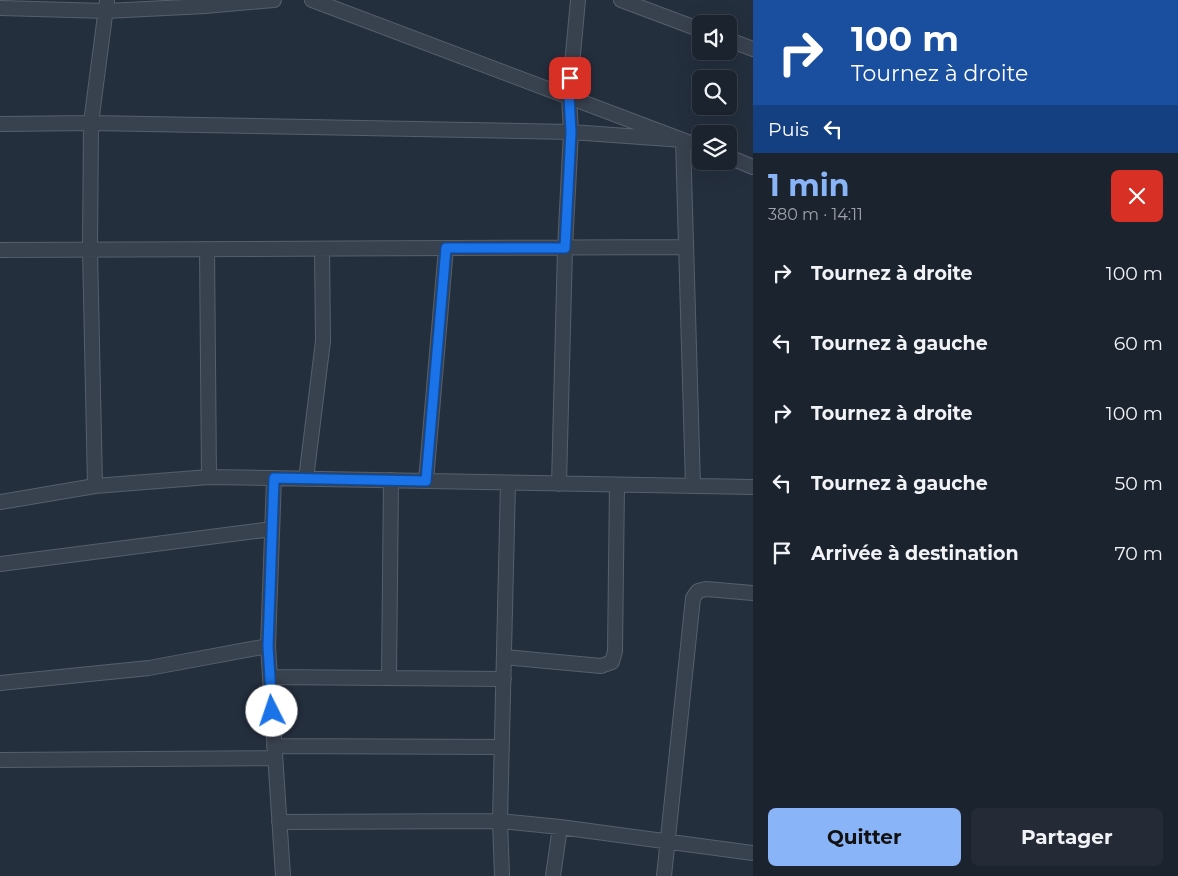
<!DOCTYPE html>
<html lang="fr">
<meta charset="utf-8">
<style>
body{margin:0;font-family:Montserrat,sans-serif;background:#242b36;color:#f1f3f6;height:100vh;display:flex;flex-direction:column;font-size:19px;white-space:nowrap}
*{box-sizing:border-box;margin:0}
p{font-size:16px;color:#a0a4aa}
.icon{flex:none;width:28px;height:28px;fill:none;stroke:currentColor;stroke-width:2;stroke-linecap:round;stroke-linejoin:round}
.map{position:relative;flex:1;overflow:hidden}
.side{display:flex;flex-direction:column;background:#1b232e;width:425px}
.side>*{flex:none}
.banner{background:#1a4fa0;color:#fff;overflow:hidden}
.buttons{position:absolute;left:692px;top:15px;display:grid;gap:10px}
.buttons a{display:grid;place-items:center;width:45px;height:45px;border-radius:8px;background:#1b232e;box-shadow:0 5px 20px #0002,0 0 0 1px #39404a;font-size:25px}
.pin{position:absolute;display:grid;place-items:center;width:42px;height:42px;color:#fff;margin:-21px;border-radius:10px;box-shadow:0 2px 8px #0006}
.me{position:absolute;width:55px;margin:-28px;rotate:356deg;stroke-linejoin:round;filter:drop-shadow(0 0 4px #0008)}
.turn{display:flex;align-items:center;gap:18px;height:105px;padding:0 15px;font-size:22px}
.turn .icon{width:65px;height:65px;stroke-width:2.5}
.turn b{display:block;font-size:35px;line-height:42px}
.then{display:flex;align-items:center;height:48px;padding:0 15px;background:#0003;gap:10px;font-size:19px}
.round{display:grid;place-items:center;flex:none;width:52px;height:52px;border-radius:8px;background:#242b36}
.headline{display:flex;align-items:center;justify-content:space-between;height:85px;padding:0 15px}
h1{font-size:30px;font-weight:700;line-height:38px;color:#8ab4f8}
.primary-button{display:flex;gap:10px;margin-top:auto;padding:10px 15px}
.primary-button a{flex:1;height:58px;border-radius:8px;background:#8ab4f8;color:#111;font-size:20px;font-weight:700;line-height:58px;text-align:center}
.primary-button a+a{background:#242b36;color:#f1f3f6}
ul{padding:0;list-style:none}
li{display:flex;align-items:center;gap:15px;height:70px;padding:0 15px}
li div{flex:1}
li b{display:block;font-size:19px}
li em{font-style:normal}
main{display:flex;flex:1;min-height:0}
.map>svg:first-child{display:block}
</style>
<main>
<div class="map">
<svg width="753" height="876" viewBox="0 0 753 876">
<rect width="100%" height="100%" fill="#242f3e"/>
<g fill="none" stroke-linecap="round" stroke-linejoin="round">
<defs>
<path id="minor" d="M312,0L701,147
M621,0L701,30
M0,8L106,11L205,6L274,0
M729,40L753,49
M0,124L91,123L571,132L683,140L693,486
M729,157L753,167
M207,249L209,477
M0,250C229,247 457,250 686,247
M274,478L268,646L283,876
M306,479L323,341L322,249
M426,481L446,248
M559,484L565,248L571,132L569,97L578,0
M95,486L90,249L91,123L107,0
M0,502L95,486L209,477L753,487
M0,564L272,529
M504,657L601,666L612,662L615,651L617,485
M270,677L504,679
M389,678L391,480
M0,683L149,668L268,646
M274,746L502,747
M0,760L275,758
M279,822L500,821L560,827L753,853
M502,876L500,821L508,483
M553,876L560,827
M664,876L693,598L698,591L706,589L753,593"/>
</defs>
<use href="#minor" stroke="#565f6c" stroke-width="16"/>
<use href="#minor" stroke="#38414e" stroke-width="14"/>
</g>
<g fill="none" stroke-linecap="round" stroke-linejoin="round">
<defs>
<path id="route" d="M272,711L268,646L274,478L426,481L446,248H565L571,132L569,97L570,78"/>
</defs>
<use href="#route" stroke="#114b97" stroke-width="12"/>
<use href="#route" stroke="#1a73e8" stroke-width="9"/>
</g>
</svg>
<div class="buttons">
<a><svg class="icon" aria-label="sound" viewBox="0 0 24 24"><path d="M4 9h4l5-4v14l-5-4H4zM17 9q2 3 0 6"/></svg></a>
<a><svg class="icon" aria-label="search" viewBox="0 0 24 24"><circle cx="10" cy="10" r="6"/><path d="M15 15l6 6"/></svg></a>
<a><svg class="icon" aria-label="layers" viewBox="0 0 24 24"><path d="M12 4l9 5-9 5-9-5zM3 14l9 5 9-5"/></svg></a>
</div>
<div class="pin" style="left:570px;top:78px;background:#d93025"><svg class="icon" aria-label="arrive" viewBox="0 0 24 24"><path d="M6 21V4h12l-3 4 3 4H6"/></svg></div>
<svg class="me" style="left:272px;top:711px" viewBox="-20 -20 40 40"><circle r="19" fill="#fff"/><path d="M0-13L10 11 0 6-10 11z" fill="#1a73e8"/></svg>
</div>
<section class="side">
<div class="banner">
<div class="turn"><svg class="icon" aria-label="right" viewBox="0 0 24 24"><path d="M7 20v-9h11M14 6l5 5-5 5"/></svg><div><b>100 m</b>Tournez à droite</div></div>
<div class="then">Puis<svg class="icon" aria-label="left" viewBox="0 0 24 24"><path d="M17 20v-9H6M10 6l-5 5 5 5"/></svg></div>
</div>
<div class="headline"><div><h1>1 min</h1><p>380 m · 14:11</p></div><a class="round" style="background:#d93025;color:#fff"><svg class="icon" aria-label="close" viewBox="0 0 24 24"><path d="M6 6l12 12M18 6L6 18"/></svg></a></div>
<ul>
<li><svg class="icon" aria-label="right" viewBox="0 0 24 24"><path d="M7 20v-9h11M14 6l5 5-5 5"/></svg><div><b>Tournez à droite</b></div><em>100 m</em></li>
<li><svg class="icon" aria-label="left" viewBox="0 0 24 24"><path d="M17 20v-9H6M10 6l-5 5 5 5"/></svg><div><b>Tournez à gauche</b></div><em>60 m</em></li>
<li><svg class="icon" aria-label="right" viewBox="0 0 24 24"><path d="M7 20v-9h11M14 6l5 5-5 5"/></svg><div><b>Tournez à droite</b></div><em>100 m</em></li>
<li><svg class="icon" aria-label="left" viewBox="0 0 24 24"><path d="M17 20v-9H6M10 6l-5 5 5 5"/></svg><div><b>Tournez à gauche</b></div><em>50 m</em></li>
<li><svg class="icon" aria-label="arrive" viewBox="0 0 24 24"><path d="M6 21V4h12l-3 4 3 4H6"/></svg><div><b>Arrivée à destination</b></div><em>70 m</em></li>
</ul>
<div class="primary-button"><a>Quitter</a><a>Partager</a></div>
</section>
</main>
